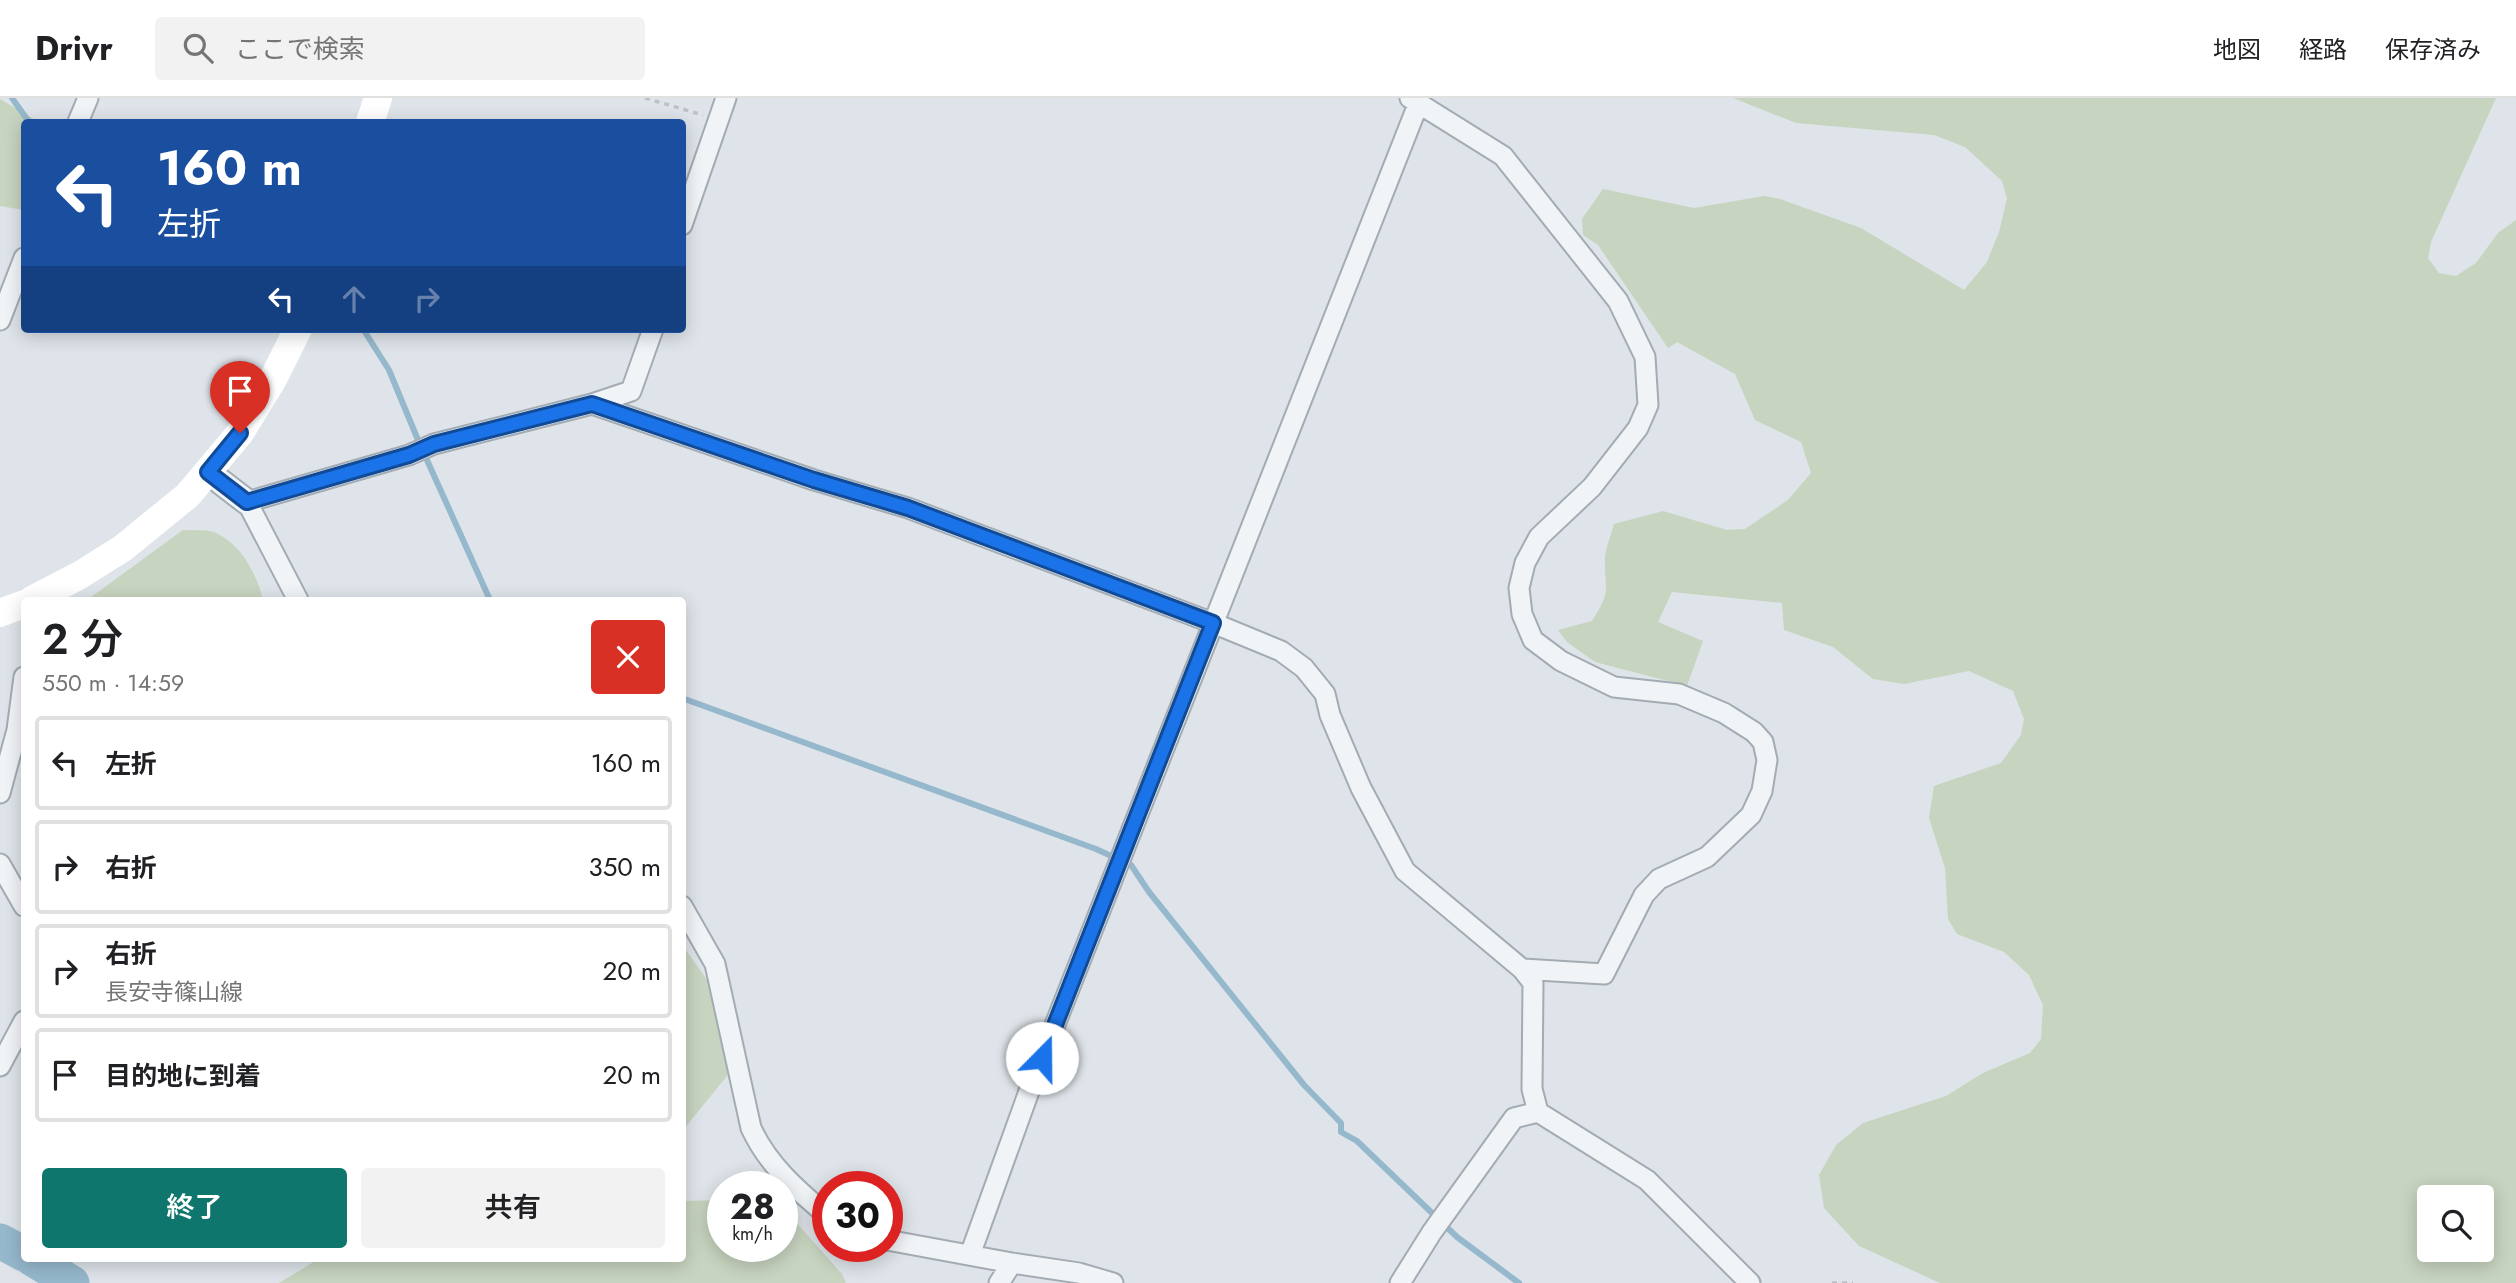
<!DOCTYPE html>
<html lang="ja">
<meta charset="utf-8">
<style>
body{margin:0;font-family:Jost,"Noto Sans JP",sans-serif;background:#f2f2f2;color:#202124;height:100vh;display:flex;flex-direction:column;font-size:26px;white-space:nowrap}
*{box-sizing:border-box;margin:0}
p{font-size:23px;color:#757577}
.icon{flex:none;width:38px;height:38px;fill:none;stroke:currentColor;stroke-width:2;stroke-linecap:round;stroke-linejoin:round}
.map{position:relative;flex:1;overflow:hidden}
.panel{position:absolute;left:21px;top:499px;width:665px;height:665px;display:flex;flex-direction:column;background:#fff;border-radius:7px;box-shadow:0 4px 18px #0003}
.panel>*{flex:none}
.top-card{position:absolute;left:21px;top:21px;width:665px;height:214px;border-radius:7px;box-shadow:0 4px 18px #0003;background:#1a4fa0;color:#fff;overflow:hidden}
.buttons{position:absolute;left:2417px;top:1087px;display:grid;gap:14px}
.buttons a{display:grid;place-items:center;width:77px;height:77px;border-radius:7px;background:#fff;box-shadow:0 4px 18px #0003;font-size:35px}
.speed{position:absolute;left:707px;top:1073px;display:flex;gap:14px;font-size:35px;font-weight:700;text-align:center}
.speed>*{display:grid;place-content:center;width:91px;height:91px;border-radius:50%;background:#fff;box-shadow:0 4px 18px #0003;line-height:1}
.speed small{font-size:18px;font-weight:400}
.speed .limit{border:10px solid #d22;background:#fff;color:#111}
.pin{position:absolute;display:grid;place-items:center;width:60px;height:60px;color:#fff;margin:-72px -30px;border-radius:50% 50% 50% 0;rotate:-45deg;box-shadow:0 0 7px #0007}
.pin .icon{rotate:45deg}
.me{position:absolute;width:77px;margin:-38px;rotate:22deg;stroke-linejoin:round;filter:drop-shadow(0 0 5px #0008)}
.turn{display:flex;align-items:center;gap:24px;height:147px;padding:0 21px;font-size:32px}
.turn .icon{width:91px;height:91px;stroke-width:2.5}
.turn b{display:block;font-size:49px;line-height:60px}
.lanes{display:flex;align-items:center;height:66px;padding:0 21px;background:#0003;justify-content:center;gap:35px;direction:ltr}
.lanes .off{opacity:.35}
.round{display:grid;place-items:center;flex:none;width:74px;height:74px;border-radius:7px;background:#f2f2f2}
.headline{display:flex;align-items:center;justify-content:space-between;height:119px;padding:0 21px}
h1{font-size:42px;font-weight:600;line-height:52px}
.button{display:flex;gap:14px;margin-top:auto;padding:14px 21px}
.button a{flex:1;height:80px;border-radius:7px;background:#0f766e;color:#fff;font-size:28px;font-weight:600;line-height:80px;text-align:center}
.button a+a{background:#f2f2f2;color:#202124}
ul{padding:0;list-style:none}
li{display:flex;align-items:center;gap:21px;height:94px;margin:0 14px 10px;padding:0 7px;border:4px solid #e0e0e0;border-radius:7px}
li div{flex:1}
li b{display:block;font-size:26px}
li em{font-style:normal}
header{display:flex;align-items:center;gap:42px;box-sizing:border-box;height:98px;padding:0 35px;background:#fff;border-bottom:2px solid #e0e0e0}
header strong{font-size:33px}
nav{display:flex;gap:38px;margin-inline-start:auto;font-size:24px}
.search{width:490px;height:63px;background:#f2f2f2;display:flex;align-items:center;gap:18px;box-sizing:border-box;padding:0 24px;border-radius:7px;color:#757577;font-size:26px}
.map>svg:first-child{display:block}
</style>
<header>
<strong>Drivr</strong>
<div class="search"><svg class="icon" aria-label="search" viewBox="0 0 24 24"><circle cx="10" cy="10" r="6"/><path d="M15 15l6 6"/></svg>ここで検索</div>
<nav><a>地図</a><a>経路</a><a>保存済み</a></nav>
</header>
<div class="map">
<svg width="2516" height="1185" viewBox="0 0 2516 1185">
<rect width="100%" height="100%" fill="#dee4e9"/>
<path fill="#c7d4bf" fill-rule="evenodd" d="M1733,0H2496L2431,144L2428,160L2439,175L2456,178L2476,165L2498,135L2516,122V1185H1940L1859,1148L1824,1110L1819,1077L1836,1047L1863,1025L1946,998L1983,975L2030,955L2041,941L2043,907L2029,877L2004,854L1957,836L1948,821L1945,770L1929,720L1934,688L2001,665L2021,637L2024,621L2013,593L1969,573L1904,586L1873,581L1833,549L1784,532L1782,505L1672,494L1658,524L1703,543L1687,588L1595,564L1567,544L1558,532L1592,523C1613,490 1604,493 1605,459C1606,449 1611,437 1614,426L1663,413L1727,432L1745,431L1788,402L1811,375L1801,344L1755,322L1735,276L1677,244L1668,250L1598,147L1583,137L1582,121L1603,91L1694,110L1764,98L1780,101L1861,130L1964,192L1987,164L1999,134L2007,100L2002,83L1965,49L1934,37L1796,25ZM2429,1099H2482V1152H2429Z
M0,1L39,24H24V112L0,108Z
M183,432C192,433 208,431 216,435C242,447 257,477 263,502H87Z
M683,848L715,893L729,961L727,978L683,1032Z
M723,1102V1148H782V1116L795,1123L842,1176L846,1185H279L312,1165L315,1160H682L683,1103Z"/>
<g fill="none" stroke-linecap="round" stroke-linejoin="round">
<path stroke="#96b8cc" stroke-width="6" d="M12,0L29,24
M363,231L389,272L418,342L490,502
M682,600L1096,751L1131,767L1149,794L1304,987L1341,1025V1034L1357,1043L1457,1139L1519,1185"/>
<path stroke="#96b8cc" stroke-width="35" d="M0,1143L24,1156
M31,1160L72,1185"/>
<defs>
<path id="minor" d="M1410,0L1503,58L1618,203L1645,259L1648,307L1638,330L1592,389L1539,439L1525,465L1519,490L1522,516L1533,542L1561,563L1614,589L1679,596L1724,615L1754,634L1763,644L1767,662L1762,693L1751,717L1707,759L1659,781L1644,797L1604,876L1522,871
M78,24L88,0
M682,127L726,0
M0,222L24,160
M592,306L814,382L908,410L1213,525L1281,553L1304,570L1325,596L1330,617L1361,690L1405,773L1522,871L1533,885L1532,991L1538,1014
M298,502L247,404L409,357L434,346L592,306L631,293L653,231
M0,695L17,632L24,579
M0,766L24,808
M682,808L715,866L751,1030C768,1067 797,1092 828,1118
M0,968L24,923
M887,1142L1012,1165L1079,1175L1113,1185
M970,1157L1032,985L1419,4
M999,1185L1012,1165
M1400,1185L1432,1134L1514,1020L1538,1014L1647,1082L1750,1185"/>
<path id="tertiary" d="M208,374L247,404"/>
</defs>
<use href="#minor" stroke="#a3acb3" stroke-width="23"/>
<use href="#tertiary" stroke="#a3acb3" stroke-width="28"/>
<path stroke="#bcc2c8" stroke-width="3.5" stroke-dasharray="5 5" stroke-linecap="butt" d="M645,0L703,17
M1832,1185H1853"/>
<use href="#minor" stroke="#f1f4f7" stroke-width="19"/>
<use href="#tertiary" stroke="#f1f4f7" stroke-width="24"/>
<path stroke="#fff" stroke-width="28" d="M370,24L378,0
M32,502L80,477L123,450L188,397L240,335L272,283L298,231
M0,515L24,506"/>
</g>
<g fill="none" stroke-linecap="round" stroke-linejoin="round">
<defs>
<path id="route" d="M240,335L208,374L247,404L409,357L434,346L592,306L814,382L908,410L1213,525L1042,960"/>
</defs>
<use href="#route" stroke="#114b97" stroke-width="18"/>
<use href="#route" stroke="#1a73e8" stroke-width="12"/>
</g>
</svg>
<div class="buttons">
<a><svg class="icon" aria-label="search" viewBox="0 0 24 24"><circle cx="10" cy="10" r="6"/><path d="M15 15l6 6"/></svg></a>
</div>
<div class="speed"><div>28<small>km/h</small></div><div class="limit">30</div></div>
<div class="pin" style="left:240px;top:335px;background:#d93025"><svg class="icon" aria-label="arrive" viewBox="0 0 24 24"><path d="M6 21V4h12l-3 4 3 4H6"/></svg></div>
<svg class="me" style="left:1042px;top:960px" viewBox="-20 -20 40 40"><circle r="19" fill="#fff"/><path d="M0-13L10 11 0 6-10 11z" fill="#1a73e8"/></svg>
<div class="top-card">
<div class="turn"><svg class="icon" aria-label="left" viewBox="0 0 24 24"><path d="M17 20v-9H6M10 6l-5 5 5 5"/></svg><div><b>160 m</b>左折</div></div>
<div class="lanes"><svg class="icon" aria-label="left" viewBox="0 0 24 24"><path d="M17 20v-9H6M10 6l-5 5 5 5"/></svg><svg class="icon off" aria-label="ahead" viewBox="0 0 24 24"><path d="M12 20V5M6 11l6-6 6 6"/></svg><svg class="icon off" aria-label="right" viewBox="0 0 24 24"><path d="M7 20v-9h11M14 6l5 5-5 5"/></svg></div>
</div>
<section class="panel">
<div class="headline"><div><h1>2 分</h1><p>550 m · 14:59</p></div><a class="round" style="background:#d93025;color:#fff"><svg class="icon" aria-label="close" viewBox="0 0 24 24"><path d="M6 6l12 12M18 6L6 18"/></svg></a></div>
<ul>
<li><svg class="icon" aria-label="left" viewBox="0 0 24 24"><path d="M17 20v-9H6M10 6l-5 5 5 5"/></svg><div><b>左折</b></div><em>160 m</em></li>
<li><svg class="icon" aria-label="right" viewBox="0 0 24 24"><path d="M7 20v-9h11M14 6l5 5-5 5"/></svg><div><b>右折</b></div><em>350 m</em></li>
<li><svg class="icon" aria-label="right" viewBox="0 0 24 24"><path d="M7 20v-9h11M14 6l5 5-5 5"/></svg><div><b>右折</b><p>長安寺篠山線</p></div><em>20 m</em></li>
<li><svg class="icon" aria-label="arrive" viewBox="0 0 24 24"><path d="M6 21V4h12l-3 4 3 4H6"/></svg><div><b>目的地に到着</b></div><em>20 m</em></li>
</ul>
<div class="button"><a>終了</a><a>共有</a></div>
</section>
</div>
